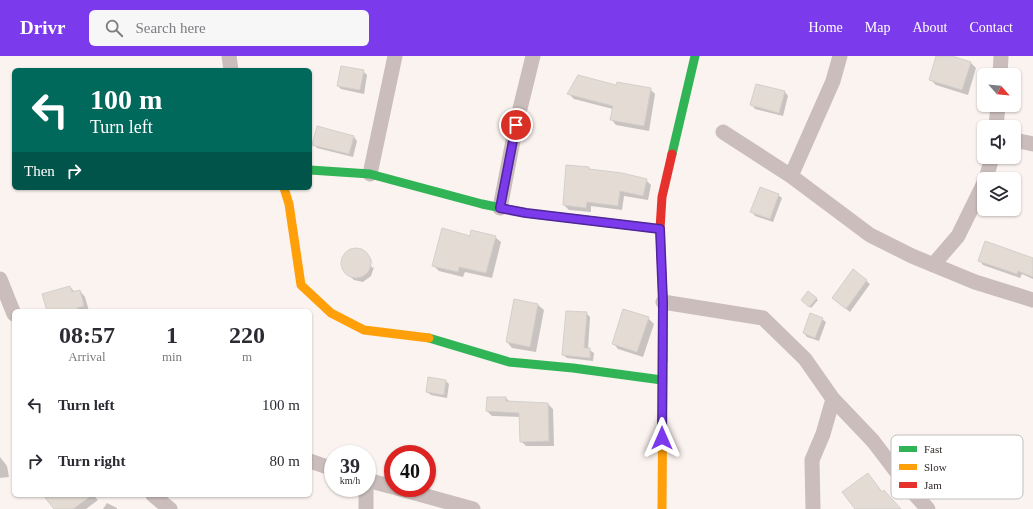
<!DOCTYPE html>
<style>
body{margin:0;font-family:Georgia,serif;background:#f7f7f7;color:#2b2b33;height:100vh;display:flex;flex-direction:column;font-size:15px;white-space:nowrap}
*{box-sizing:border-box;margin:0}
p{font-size:13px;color:#7c7c81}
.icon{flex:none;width:22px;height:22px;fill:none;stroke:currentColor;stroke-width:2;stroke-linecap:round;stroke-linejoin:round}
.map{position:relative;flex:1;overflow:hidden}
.side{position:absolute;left:12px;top:253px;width:300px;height:188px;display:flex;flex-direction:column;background:#fff;border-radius:6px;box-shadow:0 1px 3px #0004}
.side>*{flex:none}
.guide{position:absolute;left:12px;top:12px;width:300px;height:122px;border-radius:6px;box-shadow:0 1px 3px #0004;background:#00695c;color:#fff;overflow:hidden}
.needle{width:26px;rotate:117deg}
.controls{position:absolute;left:977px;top:12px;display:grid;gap:8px}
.controls a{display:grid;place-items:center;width:44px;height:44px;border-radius:6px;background:#fff;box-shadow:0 1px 3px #0004;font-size:20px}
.speed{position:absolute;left:324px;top:389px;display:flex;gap:8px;font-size:20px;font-weight:700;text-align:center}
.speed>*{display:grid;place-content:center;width:52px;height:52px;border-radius:50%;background:#fff;box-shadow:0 1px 3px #0004;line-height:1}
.speed small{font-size:10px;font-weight:400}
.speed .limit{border:6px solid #d22;background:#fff;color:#111}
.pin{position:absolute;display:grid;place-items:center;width:34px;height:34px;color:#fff;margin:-17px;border:2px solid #fff;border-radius:50%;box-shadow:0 1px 4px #0007}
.me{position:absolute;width:44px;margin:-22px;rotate:0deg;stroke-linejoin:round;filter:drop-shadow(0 0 3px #0008)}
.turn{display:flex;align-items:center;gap:14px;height:84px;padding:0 12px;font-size:18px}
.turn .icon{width:52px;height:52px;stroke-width:2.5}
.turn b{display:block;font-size:28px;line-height:34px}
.then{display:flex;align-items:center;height:38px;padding:0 12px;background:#0003;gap:8px;font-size:15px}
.eta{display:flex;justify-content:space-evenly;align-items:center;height:68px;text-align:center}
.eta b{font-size:24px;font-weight:700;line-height:28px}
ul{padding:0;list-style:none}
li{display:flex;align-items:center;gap:12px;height:56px;padding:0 12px}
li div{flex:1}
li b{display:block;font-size:15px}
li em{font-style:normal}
header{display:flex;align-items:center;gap:24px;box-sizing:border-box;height:56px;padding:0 20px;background:#7c3aed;color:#fff}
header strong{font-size:19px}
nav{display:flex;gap:22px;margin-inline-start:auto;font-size:14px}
.search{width:280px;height:36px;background:#f7f7f7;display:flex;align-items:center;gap:10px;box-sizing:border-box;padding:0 14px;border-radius:6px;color:#7c7c81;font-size:15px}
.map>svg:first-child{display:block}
</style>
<header>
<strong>Drivr</strong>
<div class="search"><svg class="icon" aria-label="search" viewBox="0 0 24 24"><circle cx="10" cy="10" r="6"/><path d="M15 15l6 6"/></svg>Search here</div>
<nav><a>Home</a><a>Map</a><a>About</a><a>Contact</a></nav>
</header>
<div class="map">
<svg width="1033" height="453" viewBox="0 0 1033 453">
<rect width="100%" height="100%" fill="#faf3f0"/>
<path fill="#0003" d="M937,0H948L970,6L976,12L968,39L936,29L930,23Z
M363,15L367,19L364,38L341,33L338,30Z
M757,29L785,36L788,40L783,60L755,53L752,49Z
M617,31L650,33L655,38L649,75L616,69L611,63L613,53L574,43L569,38Z
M354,81L357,85L353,101L317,92L313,88Z
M589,112L591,114L646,124L651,129L648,144L624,140L622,154L591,150V156L569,154L564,149Z
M778,139L782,142L773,166L755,160L752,156Z
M471,181H495L501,186L492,222L465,216L463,221L439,215L433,209Z
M350,194H359L363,195L367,198L372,212L374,211L370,202L371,203L374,211L371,220L363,226L354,224L343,214L342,204Z
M1033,203V223L1022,218L1020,222L983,209L980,205Z
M853,214L870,228L850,256L833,242Z
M70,231L75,236L80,235L85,241L89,255H82V253L75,255H49Z
M809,237L818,244L811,252L802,244Z
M515,244L538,249L544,254L536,296L512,292L507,286Z
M586,257L590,261L588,293L594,297L593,305L567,302L563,299Z
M648,262L654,268L643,301L618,293L613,287Z
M822,263L826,266L819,285L807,281L804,277Z
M446,325L449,328L447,342L431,339L427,336Z
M506,342L510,346L548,348L553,353L554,390H526L521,385V361L492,360L487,355Z
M0,401L7,410L9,421L0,422Z
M44,439H93L98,444L86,453H55Z
M107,447L117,452V453H103Z"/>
<path fill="#e4dcd4" stroke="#d4cfcb" d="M936,0H952L971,6L962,34L929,24Z
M341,10L364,14L360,34L337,30Z
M578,19L616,29L617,26L651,32L644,70L610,64L613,50L567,38Z
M756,28L785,35L779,57L750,49Z
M317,70L354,80L349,98L312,89Z
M566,109L589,111V113L622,117L647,123L643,140L620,135L618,150L587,146L586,152L563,149Z
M760,131L779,138L770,163L750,156Z
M442,172L470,180L471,174L496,180L486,217L459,211L458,216L432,210Z
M985,185L1033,202V221L1018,215L1017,218L978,205Z
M341 207a15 15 0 1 1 30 0a15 15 0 1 1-30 0Z
M853,213L867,224L846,253L832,242Z
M70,230L72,236L80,234L84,250L77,252L78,255H47L42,238Z
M808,235L817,242L809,251L801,244Z
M514,243L538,248L530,291L506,286Z
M623,253L649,261L637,296L612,288Z
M566,255L587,256L584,292H590V302L562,299Z
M810,257L823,262L815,282L803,277Z
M428,321L446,324L444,339L426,336Z
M487,341H506V345L548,347L549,385L520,386L519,357L486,355Z
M868,417L882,436L884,434L901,453H855L842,436Z
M43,439H92L73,453H54Z"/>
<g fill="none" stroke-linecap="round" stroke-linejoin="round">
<path stroke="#cabdbc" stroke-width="15" d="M229,0L231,14
M1000,19L1001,0
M996,71L998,49
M723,76L791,120L870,179L912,200L975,226L1033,244
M1014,84L1033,88
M370,118L395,0
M791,120L833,25L840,0
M986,123L992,101
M500,152L516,69L533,0
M933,209L958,180L984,127
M0,223L14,258
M663,246L763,262L805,303L833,343L873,385L908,431L928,453
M310,405L333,413
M367,424L393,431
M366,432V453
M397,432L473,453
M153,439L170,453
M813,453L812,404L823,378L833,343"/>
<path stroke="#30b455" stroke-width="9" d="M672,98L695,0
M310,114L370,118L482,148L526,157L660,173
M429,282L509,306L573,312L662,324"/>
<path stroke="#ff9f0a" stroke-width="9" d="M284,132L289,148L301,229L331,257L364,274L429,282
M662,453L663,304"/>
<path stroke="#e5322d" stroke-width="9" d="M663,304V246L660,173L662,141L672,98"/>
</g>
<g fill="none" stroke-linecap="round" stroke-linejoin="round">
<defs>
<path id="route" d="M516,69L500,152L526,157L660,173L663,246L662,382"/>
</defs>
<use href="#route" stroke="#51269a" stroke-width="10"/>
<use href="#route" stroke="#7c3aed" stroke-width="7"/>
</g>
<rect x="891" y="379" width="132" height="64" rx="6" fill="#fff" stroke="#c1bfbe" stroke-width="1"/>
<rect x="899" y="390" width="18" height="6" fill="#30b455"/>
<rect x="899" y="408" width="18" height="6" fill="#ff9f0a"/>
<rect x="899" y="426" width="18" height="6" fill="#e5322d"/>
<g font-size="11" fill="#312a28">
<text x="924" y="397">Fast</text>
<text x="924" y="415">Slow</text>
<text x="924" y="433">Jam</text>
</g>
</svg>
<div class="controls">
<a><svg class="needle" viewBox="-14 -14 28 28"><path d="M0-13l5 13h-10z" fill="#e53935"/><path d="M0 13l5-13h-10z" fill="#7c7c81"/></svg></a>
<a><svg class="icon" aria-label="sound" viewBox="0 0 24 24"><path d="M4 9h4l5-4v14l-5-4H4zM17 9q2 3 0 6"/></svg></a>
<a><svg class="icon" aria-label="layers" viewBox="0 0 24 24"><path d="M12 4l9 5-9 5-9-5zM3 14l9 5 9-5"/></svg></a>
</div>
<div class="speed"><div>39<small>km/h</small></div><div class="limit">40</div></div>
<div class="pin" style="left:516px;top:69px;background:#d93025"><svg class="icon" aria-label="arrive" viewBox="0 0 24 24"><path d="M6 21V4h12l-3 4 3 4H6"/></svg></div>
<svg class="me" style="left:662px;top:382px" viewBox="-20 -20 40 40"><path d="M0-17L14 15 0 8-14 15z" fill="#7c3aed" stroke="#fff" stroke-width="4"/></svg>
<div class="guide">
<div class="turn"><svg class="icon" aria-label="left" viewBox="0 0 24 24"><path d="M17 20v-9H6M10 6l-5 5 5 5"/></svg><div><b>100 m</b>Turn left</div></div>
<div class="then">Then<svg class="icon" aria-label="right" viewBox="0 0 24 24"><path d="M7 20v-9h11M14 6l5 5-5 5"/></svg></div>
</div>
<section class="side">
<div class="eta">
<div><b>08:57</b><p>Arrival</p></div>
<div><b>1</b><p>min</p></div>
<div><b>220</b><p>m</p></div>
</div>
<ul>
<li><svg class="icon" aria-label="left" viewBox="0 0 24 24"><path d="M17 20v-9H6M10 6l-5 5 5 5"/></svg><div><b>Turn left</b></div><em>100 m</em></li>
<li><svg class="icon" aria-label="right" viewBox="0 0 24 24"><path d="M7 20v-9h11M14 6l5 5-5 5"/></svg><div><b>Turn right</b></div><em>80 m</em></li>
</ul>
</section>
</div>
